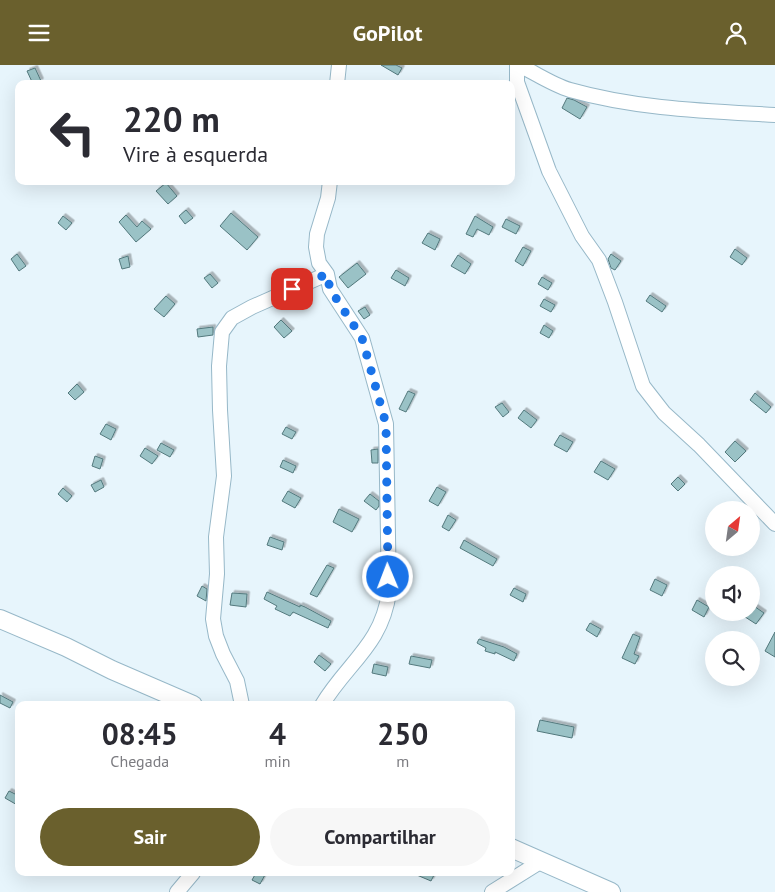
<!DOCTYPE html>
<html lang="pt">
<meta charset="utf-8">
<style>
body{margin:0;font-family:"PT Sans",sans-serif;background:#f7f7f7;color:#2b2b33;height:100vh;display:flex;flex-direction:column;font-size:19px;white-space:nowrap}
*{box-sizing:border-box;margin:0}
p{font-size:16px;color:#7c7c81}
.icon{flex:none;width:28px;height:28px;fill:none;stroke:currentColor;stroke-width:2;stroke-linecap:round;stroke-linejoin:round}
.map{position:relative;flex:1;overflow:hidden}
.details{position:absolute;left:15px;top:636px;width:500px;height:175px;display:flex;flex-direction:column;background:#fff;border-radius:10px;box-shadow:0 5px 20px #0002}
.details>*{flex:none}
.top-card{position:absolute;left:15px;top:15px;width:500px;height:105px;border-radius:10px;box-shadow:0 5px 20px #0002;background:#fff;color:#2b2b33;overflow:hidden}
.needle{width:32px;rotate:29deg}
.controls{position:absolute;left:705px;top:436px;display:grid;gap:10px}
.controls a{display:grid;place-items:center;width:55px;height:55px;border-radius:50%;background:#fff;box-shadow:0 5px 20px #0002;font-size:25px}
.pin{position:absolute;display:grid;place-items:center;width:42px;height:42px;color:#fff;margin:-21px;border-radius:10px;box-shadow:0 2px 8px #0006}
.me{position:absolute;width:55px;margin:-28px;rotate:359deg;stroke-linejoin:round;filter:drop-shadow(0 0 4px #0008)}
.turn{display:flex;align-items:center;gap:18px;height:105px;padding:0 25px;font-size:22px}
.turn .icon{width:65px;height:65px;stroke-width:2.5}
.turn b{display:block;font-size:35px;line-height:42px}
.eta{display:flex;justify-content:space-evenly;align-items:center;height:85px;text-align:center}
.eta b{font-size:30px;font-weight:700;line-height:35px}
.button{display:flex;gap:10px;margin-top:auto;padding:10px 25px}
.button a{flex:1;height:58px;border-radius:30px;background:#6a602d;color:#fff;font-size:20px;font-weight:700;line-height:58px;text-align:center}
.button a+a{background:#f7f7f7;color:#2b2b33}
header{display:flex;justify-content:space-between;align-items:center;height:65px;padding:0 25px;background:#6a602d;color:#fff;font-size:22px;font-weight:700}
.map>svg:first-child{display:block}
</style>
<header><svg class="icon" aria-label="menu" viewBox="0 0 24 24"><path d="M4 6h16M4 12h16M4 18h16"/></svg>GoPilot<svg class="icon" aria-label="person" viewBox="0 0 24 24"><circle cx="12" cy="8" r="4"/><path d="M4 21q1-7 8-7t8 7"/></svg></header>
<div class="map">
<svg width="775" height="827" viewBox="0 0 775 827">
<defs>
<filter id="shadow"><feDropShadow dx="2.5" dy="-2.5" stdDeviation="0" flood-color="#0004"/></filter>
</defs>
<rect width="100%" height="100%" fill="#e7f5fc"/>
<path fill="#9ac2c6" stroke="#53797d" filter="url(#shadow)" d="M381,0H396L402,3L398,10Z
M35,3L41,16L33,19L27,6Z
M567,33L574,35L587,42L580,54L562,43Z
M166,118L177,131L168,139L156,126Z
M186,145L193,153L185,159L179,151Z
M231,148L258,172L247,185L220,161Z
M126,150L137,162L142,156L151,164L136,177L119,157Z
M63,151L72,158L66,165L58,158Z
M475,151L493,162L489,170L477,164L473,172L466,169Z
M506,154L520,161L516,169L502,162Z
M428,168L440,174L435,185L422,178Z
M523,182L531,186L523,201L515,196Z
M735,184L747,193L742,200L730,192Z
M17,189L26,201L19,206L11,194Z
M611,189L621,196L615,205L611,203L608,194Z
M458,190L471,199L465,209L451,201Z
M128,191L130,202L122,204L119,194Z
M357,198L366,209L348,223L339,212Z
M396,205L409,213L405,221L391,213Z
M210,209L218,218L212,223L204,213Z
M542,212L552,218L548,225L538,219Z
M650,230L666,241L662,247L646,236Z
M166,231L175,239L164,252L154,244Z
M544,234L555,240L551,247L540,241Z
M365,242L370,250L364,254L358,246Z
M281,255L292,266L284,273L274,262Z
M544,260L553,266L549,273L540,268Z
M213,262V270L198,272L197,264Z
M77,319L84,327L75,335L68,328Z
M408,326L415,329L406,347L399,344Z
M755,328L771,342L766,348L750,335Z
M502,338L509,347L503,352L495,342Z
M524,345L537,355L531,363L518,353Z
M106,359L116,364L111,375L100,369Z
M286,362L296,367L292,374L282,369Z
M560,370L573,377L567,387L554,380Z
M735,376L746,386L735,397L725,387Z
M161,378L174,385L170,392L157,385Z
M145,383L158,391L152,399L140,391Z
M378,384V398H372L371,385Z
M95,391L103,394L100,404L92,401Z
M283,395L296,401L293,408L280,402Z
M601,396L615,404L608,415L594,407Z
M678,412L685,419L678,426L671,419Z
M101,415L104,422L95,427L91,420Z
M437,422L446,427L438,441L429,436Z
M63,423L72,431L67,437L58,429Z
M288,426L301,433L295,443L282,436Z
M370,429L379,436V441L376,445L364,436Z
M339,444L359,454L352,467L333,457Z
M448,450L456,455L449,466L442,462Z
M270,472L284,477L282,485L267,480Z
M464,475L497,494L493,501L460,483Z
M327,500L334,503L317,532L310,529Z
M655,514L667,520L662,531L650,525Z
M202,521L207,524L206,536L197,531Z
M514,523L526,529L523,537L510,530Z
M267,527L300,542V540L305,542L331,556L328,563L293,547L290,551L275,544L277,541L264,534Z
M232,528L247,529L246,542L230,540Z
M697,535L709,542L704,552L692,545Z
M751,539L764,548L756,559L739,548H751Z
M590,558L601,564L597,572L586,565Z
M775,567V592L765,586Z
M633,569L640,572L634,589L639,591L635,599L622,593Z
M479,574L504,582L517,589L514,596L495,587V589L485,586L486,583L477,578Z
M319,590L331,599L325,606L314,597Z
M411,591L432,595L430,603L409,599Z
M374,599L388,602L386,611L372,608Z
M0,630L13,637L10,643L0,638Z
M540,655L574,662L572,673L537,666Z
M9,726L19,731V741L5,733Z
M256,808H266L260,819L252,815Z
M412,808H435L431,816Z"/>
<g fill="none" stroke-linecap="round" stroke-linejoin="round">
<defs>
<path id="minor" d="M517,0V17L549,106L582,171L599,195L615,237L643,321L664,348L699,380L775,459
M519,0C535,8 553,20 570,25C637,44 706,46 775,50
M337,19L339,0
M242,640L237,616L223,589L216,571L213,554L217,509L216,472L224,411L220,345L219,301L222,267L232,253L252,242L327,209
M322,640C347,598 382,580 389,527L386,359L362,273L330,224L327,209L319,198L316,182L317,169L328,133L330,116
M177,827L193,808
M492,827L540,797"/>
<path id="major" d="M0,554L66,582L112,605L193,640
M511,783L611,827"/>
</defs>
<use href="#minor" stroke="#97b8c8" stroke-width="16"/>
<use href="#major" stroke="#97b8c8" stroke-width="20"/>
<use href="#minor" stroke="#fff" stroke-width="14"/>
<use href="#major" stroke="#fff" stroke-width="18"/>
</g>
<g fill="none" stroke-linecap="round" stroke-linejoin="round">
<path stroke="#1a73e8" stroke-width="9" stroke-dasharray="0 16.2" d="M292,224L327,209L330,224L362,273L386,359L388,512"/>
</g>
</svg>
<div class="controls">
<a><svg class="needle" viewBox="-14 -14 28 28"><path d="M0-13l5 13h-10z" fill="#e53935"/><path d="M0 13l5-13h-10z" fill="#7c7c81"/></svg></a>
<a><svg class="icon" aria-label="sound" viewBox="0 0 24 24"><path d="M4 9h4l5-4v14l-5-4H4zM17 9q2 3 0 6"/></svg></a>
<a><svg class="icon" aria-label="search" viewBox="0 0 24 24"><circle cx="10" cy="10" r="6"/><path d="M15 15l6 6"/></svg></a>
</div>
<div class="pin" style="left:292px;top:224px;background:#d93025"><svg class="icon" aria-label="arrive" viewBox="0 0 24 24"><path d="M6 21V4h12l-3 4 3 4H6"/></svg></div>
<svg class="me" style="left:388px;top:512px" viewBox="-20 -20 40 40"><circle r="17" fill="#1a73e8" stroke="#fff" stroke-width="3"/><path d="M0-11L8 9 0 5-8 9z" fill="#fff"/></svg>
<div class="top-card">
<div class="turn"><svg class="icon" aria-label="left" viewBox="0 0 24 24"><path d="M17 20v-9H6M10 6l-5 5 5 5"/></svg><div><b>220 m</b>Vire à esquerda</div></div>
</div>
<section class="details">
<div class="eta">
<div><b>08:45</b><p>Chegada</p></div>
<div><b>4</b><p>min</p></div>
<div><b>250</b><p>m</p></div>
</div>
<div class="button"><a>Sair</a><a>Compartilhar</a></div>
</section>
</div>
